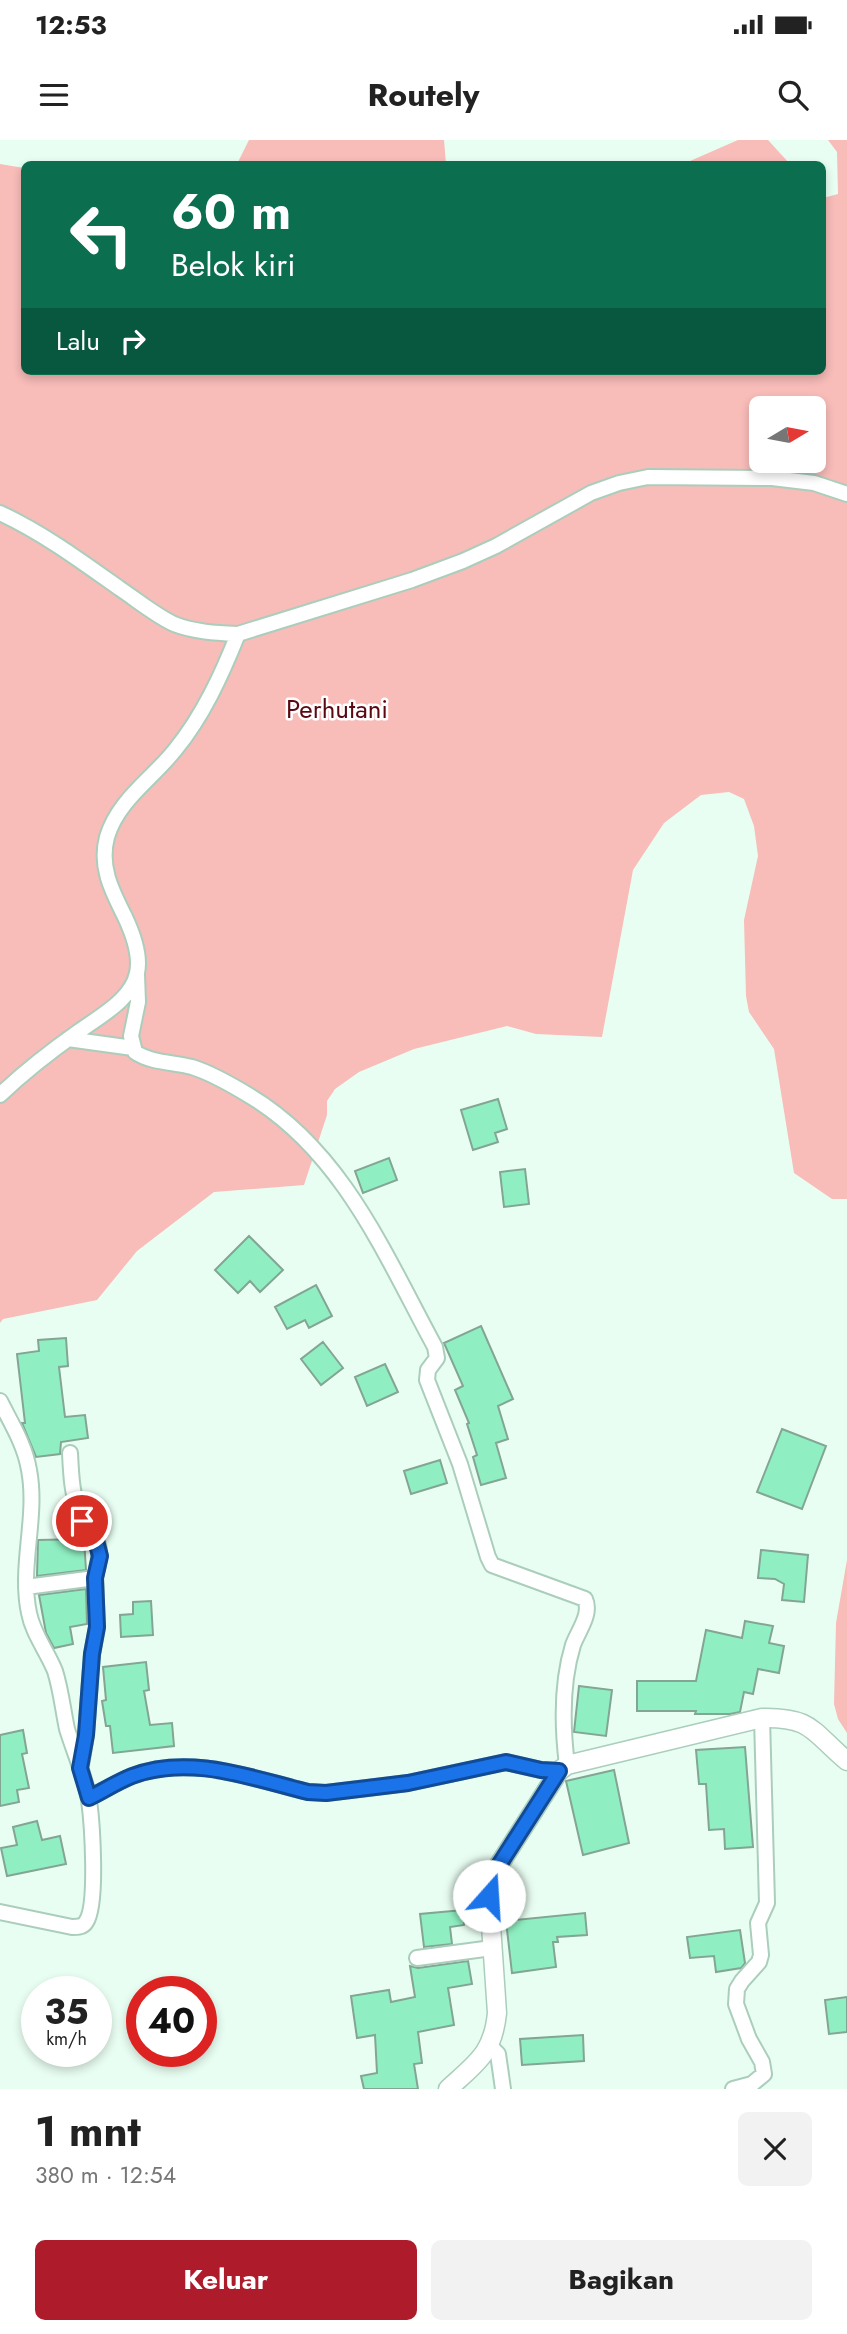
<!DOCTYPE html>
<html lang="id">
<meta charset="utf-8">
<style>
body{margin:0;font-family:Jost,sans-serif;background:#f2f2f2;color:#222;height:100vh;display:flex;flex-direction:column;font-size:26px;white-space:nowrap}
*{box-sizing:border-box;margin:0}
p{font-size:23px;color:#767676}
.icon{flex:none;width:38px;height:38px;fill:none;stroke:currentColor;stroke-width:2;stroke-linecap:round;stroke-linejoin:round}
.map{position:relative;height:1949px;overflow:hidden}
.drawer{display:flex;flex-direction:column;background:#fff;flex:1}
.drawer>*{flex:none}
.guide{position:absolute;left:21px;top:21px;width:805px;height:214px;border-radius:10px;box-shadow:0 4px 10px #0003;background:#0b6e4f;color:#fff;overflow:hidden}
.needle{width:46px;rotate:80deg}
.tools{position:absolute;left:749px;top:256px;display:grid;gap:14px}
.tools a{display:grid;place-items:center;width:77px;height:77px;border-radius:10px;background:#fff;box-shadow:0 4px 10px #0003;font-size:35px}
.speed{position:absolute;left:21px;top:1836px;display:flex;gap:14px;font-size:35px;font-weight:700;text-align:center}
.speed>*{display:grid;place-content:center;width:91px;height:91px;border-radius:50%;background:#fff;box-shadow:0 4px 10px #0003;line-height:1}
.speed small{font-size:18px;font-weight:400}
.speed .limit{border:10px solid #d22;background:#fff;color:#111}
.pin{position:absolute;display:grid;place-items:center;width:60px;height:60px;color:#fff;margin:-30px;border:4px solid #fff;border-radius:50%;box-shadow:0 2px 7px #0007}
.me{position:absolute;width:77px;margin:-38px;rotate:19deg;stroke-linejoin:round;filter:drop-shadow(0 0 5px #0008)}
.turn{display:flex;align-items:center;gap:24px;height:147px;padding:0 35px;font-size:32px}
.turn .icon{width:91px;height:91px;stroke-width:2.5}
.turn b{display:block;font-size:49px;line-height:60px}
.then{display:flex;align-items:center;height:66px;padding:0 35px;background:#0003;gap:14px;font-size:26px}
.round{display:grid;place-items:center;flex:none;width:74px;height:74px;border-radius:10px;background:#f2f2f2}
.headline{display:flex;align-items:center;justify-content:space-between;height:119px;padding:0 35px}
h1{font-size:42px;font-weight:700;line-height:52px}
.action{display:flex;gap:14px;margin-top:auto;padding:14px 35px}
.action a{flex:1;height:80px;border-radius:10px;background:#ae1b2b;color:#fff;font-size:28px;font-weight:700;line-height:80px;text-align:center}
.action a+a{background:#f2f2f2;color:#222}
.status{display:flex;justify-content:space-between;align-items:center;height:49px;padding:0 35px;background:#fff;direction:ltr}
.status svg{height:19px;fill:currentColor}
header{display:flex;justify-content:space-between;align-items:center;height:91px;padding:0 35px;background:#fff;font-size:32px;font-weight:700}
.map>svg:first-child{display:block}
</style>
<div class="status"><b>12:53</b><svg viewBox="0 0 49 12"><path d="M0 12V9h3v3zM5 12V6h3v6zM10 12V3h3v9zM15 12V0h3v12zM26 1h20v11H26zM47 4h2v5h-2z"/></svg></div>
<header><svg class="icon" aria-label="menu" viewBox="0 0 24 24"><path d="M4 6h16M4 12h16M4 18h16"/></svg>Routely<svg class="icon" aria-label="search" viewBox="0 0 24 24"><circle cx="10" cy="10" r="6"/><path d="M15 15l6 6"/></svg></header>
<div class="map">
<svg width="847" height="1949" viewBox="0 0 847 1949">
<rect width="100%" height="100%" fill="#e9fef2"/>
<path fill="#f8bcb9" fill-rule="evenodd" d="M249,0H444L446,24H237Z
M738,0H768L790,24H688L690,21Z
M828,0H847V1059H832L794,1033L774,909L749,872L746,856L744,780L758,716L754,686L744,659L729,652L701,655L664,683L633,730L602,897L536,894L507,886L414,909L359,932L335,949L327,961V975L304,1045L214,1052L137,1111L97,1160L3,1179L0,1183V24L24,28V231H822L823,58L838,54L837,12ZM761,268H814V320H761Z
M847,1420V1593L838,1579L834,1564L836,1483Z"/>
<path fill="#8fefc2" stroke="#83a593" stroke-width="2" d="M498,959L507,989L495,993L498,1002L473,1010L461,970Z
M389,1018L397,1040L363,1053L355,1031Z
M525,1029L529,1064L504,1067L500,1032Z
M249,1096L283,1130L260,1152L250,1141L238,1153L215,1130Z
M316,1145L332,1176L309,1188L305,1180L287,1189L275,1167Z
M481,1186L513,1259L498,1266L508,1299L496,1303L506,1338L481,1345L473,1317L477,1315L467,1284L469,1283L455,1250L463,1246L444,1203Z
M66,1198L68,1226L59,1227L65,1277L85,1275L88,1298L61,1302L60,1314L36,1317L22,1283H25L17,1214L39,1211L38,1200Z
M323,1202L343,1228L321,1245L301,1219Z
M385,1224L398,1252L367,1266L355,1237Z
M782,1289L826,1306L802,1369L757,1352Z
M440,1320L447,1343L411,1354L404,1331Z
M84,1399L86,1430L37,1436L38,1400Z
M761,1410L808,1415L804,1462L782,1460L784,1444L775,1439L758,1438Z
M86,1449L87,1484L70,1487L73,1504L54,1508L46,1493L39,1455Z
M151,1461L153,1495L121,1497L120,1475L133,1474V1462Z
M745,1481L773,1486L769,1503L784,1506L779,1533L758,1529L753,1554L744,1552L740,1572L730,1574H695L696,1571H637V1541H696L706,1490L742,1498Z
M146,1522L149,1550L144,1551L150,1585L172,1583L174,1606L113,1613L110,1586H106L102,1561L106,1560L103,1527Z
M579,1546L612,1550L606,1596L574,1592Z
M23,1590L27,1613L22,1614L29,1648L17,1650L19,1662L0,1666V1595Z
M745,1607L753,1707L725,1709L724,1689L709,1690L706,1644H699L696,1610Z
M614,1630L629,1703L583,1715L566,1641Z
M37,1681L42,1700L60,1696L66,1724L7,1736L1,1708L17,1705L13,1687Z
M463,1770L464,1785L450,1787L452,1804L424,1807L420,1774Z
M585,1773L587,1795L557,1797L558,1802H553L556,1827L512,1833L506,1781Z
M740,1790L745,1823L741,1828L716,1832L714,1816L690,1818L687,1797Z
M468,1821L472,1844L448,1848L454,1885L418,1892L422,1923L414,1924L418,1949H364L361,1936L377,1933L375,1895L357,1898L351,1856L389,1850L391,1862L415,1857L410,1826L418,1828Z
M847,1857V1892L829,1894L825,1860Z
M583,1895L584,1921L522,1925L520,1899Z"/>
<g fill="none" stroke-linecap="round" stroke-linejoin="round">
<defs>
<path id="minor" d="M0,373C43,393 81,421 119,448C137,460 155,475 174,484C194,492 217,493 238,494L412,440L463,421L496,406L591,353L619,343L648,337L772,338L814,343L847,354
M137,835L138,862L131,896L135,912C151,923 173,922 192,927C211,933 232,945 250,956C343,1012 385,1115 435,1207L437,1218L428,1230L427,1240L460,1324L488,1417L492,1425L585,1459C592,1474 578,1491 573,1505C561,1544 562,1585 567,1625
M68,899L133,908
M0,955C24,932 51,911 78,892C92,882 109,872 121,860C128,853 135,843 137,833C141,815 133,794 125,777C112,751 99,727 107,697C118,660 152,639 175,610C203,576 222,534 238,494
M0,1261C11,1283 25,1305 29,1330C38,1377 19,1426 29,1473C33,1494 47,1511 55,1531C61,1550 63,1570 67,1589C74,1612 85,1636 89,1660C92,1682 98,1765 86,1782C83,1787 78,1787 72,1787L0,1772
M70,1313C71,1335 72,1357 81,1378C84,1385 90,1389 94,1396C103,1409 98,1424 95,1438
M26,1447L95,1438L97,1487L92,1514L86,1595L81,1625
M89,1658C103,1651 117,1642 132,1636C190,1614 251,1638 308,1652L326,1653L408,1643L506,1622L541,1630L559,1631
M417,1818L492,1808
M490,1906L498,1914L503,1949
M733,1949L752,1944L764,1934L762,1922L749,1899L736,1864L737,1849L742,1841L759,1822L761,1815L758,1783L767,1763L762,1578"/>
<path id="tertiary" d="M448,1949C476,1923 493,1914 497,1873L489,1756L499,1725L559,1631L567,1625L762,1578C813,1577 812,1592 847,1621"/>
</defs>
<use href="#minor" stroke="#abcebc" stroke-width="18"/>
<use href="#tertiary" stroke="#abcebc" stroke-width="21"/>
<use href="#minor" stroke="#fff" stroke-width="14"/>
<use href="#tertiary" stroke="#fff" stroke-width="18"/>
</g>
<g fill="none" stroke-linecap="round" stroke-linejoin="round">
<defs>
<path id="route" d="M82,1381L95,1397L100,1416L95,1438L97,1487L92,1514L86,1595L80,1628L89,1658C103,1651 117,1642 132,1636C190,1614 251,1638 308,1652L326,1653L408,1643L506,1622L541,1630L559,1631L499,1725L489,1756"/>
</defs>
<use href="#route" stroke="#114b97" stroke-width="18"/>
<use href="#route" stroke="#1a73e8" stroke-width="12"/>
</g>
<g text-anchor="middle" stroke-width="5" stroke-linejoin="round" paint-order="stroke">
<g font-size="26" fill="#5a0811" stroke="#fff">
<text x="337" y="578">Perhutani</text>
</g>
</g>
</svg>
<div class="tools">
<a><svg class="needle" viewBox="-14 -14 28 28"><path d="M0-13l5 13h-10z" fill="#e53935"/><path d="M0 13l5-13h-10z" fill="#767676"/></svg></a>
</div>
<div class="speed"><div>35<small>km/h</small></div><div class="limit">40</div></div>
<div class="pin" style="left:82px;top:1381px;background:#d93025"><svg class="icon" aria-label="arrive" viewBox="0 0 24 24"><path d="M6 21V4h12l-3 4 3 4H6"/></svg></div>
<svg class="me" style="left:489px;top:1756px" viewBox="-20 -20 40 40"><circle r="19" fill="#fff"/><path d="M0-13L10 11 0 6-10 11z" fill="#1a73e8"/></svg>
<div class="guide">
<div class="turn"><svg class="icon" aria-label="left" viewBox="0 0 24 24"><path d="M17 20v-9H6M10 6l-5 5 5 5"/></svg><div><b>60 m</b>Belok kiri</div></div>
<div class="then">Lalu<svg class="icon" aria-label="right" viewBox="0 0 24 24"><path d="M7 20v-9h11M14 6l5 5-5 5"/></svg></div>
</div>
</div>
<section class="drawer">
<div class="headline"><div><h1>1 mnt</h1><p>380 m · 12:54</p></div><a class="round"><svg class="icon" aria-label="close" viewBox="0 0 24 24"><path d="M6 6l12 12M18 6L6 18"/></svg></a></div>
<div class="action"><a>Keluar</a><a>Bagikan</a></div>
</section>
